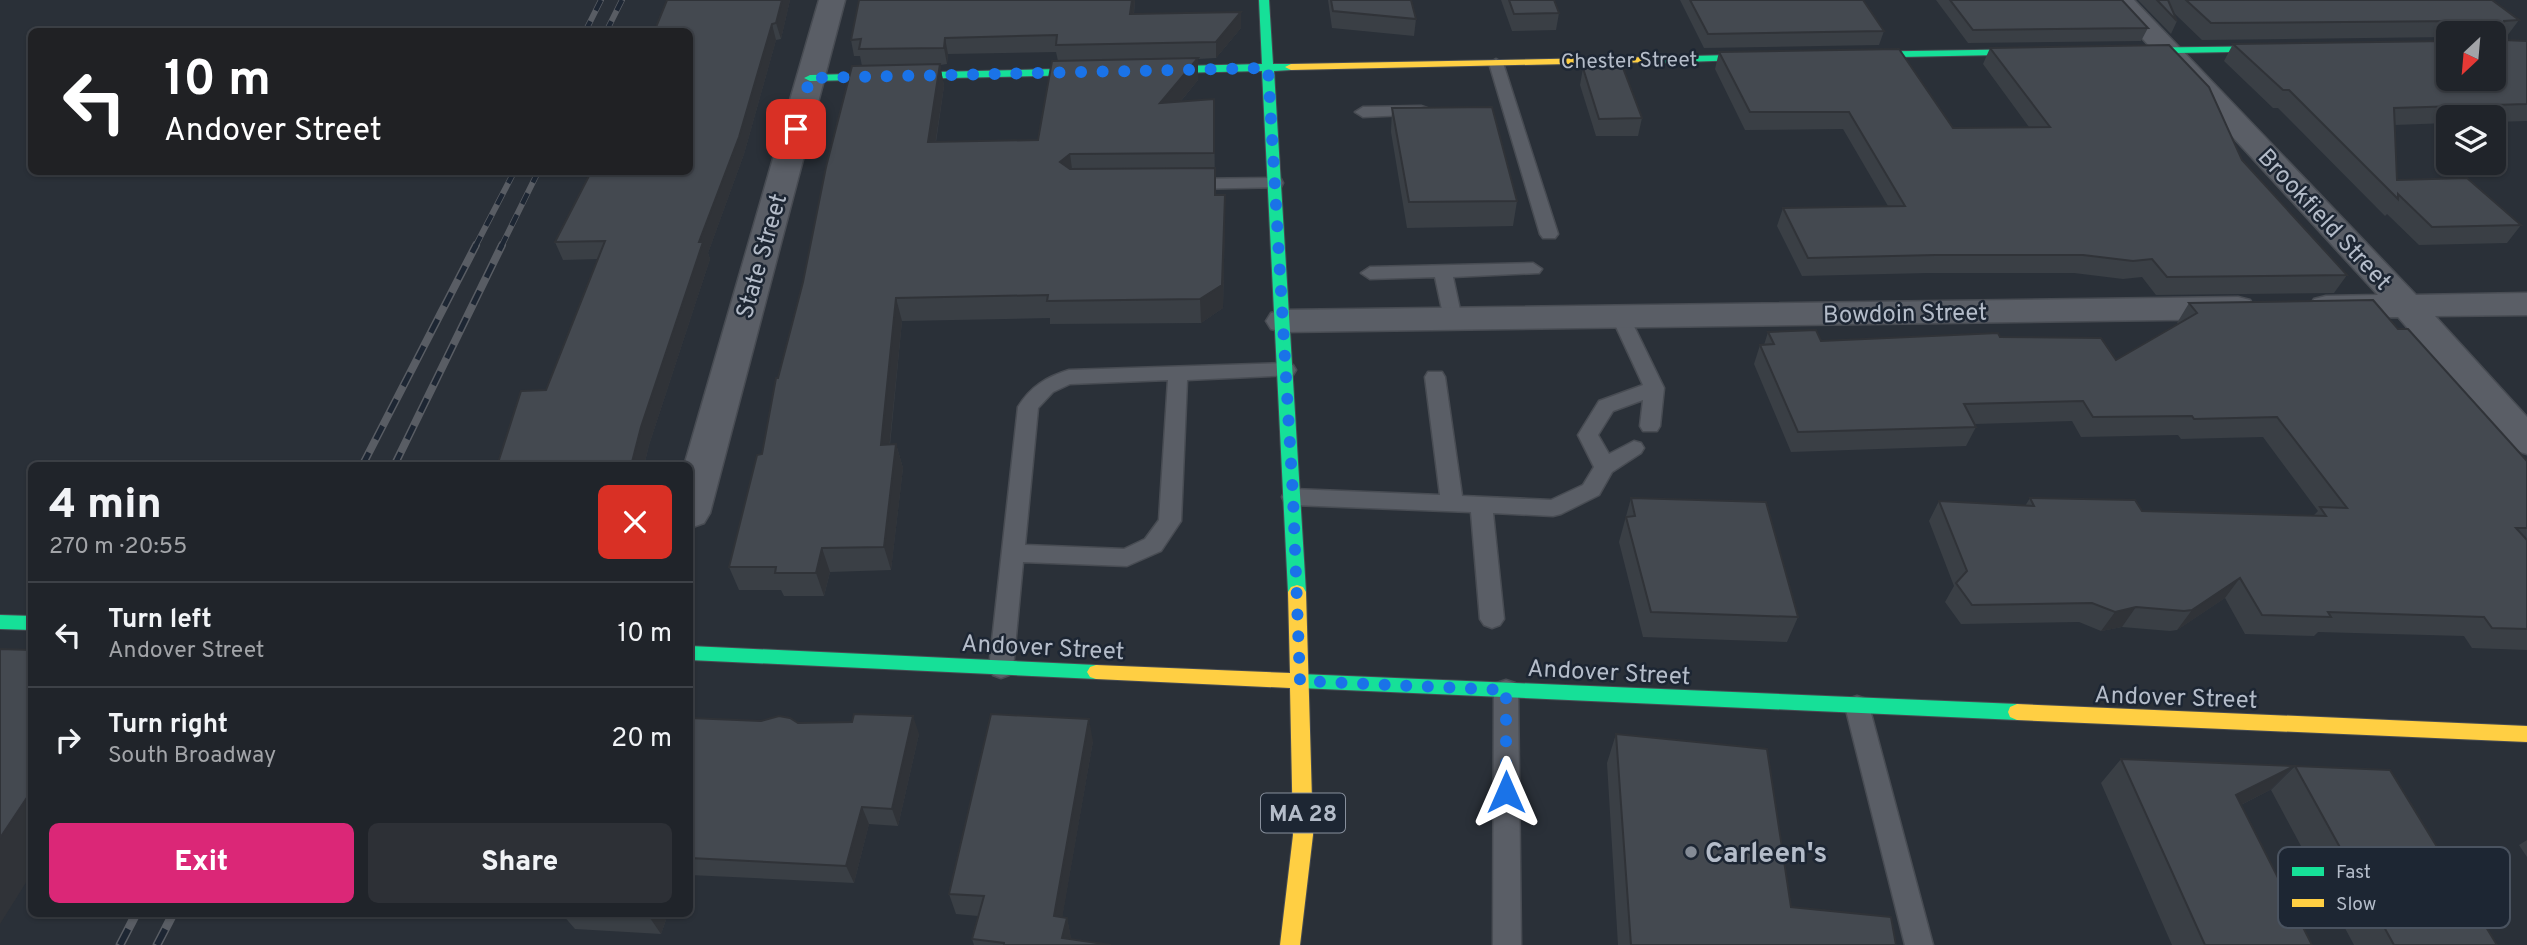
<!DOCTYPE html>
<meta charset="utf-8">
<style>
body{margin:0;font-family:Overpass,sans-serif;background:#2d3036;color:#f1f3f6;height:100vh;display:flex;flex-direction:column;font-size:26px;white-space:nowrap}
*{box-sizing:border-box;margin:0}
p{font-size:23px;color:#a2a4a8}
.icon{flex:none;width:38px;height:38px;fill:none;stroke:currentColor;stroke-width:2;stroke-linecap:round;stroke-linejoin:round}
.map{position:relative;flex:1;overflow:hidden}
.panel{position:absolute;left:28px;top:462px;width:665px;height:455px;display:flex;flex-direction:column;background:#20242a;border-radius:10px;box-shadow:0 2px 5px #0004,0 0 0 2px #3d4147}
.panel>*{flex:none}
.guide{position:absolute;left:28px;top:28px;width:665px;height:147px;border-radius:10px;box-shadow:0 2px 5px #0004,0 0 0 2px #3d4147;background:#202124;color:#fff;overflow:hidden}
.needle{width:46px;rotate:206deg}
.fabs{position:absolute;left:2436px;top:21px;display:grid;gap:14px}
.fabs a{display:grid;place-items:center;width:70px;height:70px;border-radius:10px;background:#20242a;box-shadow:0 2px 5px #0004,0 0 0 2px #3d4147;font-size:35px}
.pin{position:absolute;display:grid;place-items:center;width:60px;height:60px;color:#fff;margin:-30px;border-radius:14px;box-shadow:0 4px 10px #0006}
.me{position:absolute;width:77px;margin:-38px;rotate:0deg;stroke-linejoin:round;filter:drop-shadow(0 0 5px #0008)}
.turn{display:flex;align-items:center;gap:24px;height:147px;padding:0 21px;font-size:32px}
.turn .icon{width:91px;height:91px;stroke-width:2.5}
.turn b{display:block;font-size:49px;line-height:60px}
.round{display:grid;place-items:center;flex:none;width:74px;height:74px;border-radius:10px;background:#2d3036}
.headline{display:flex;align-items:center;justify-content:space-between;height:119px;padding:0 21px}
h1{font-size:42px;font-weight:800;line-height:52px}
.action{display:flex;gap:14px;margin-top:auto;padding:14px 21px}
.action a{flex:1;height:80px;border-radius:10px;background:#db2777;color:#fff;font-size:28px;font-weight:800;line-height:80px;text-align:center}
.action a+a{background:#2d3036;color:#f1f3f6}
ul{padding:0;list-style:none}
li{display:flex;align-items:center;gap:21px;height:105px;padding:0 21px;border-top:2px solid #3d4147}
li div{flex:1}
li b{display:block;font-size:26px}
li em{font-style:normal}
.map>svg:first-child{display:block}
</style>
<div class="map">
<svg width="2527" height="945" viewBox="0 0 2527 945">
<rect width="100%" height="100%" fill="#2a3038"/>
<g fill="none" stroke-linecap="round" stroke-linejoin="round">
<defs>
<path id="lane" d="M1496,59L1503,63L1558,234L1555,238H1543L1540,234L1489,63Z
M1421,106L1427,108L1429,111L1427,114L1363,117L1355,112L1363,107Z
M1275,178L1281,179L1283,183L1281,187L1187,189L1179,184L1187,179Z
M1533,263L1542,269L1539,273L1453,277L1462,319L1453,325L1444,319L1435,277L1370,279L1361,273L1370,267Z
M1620,310L1629,316L1664,388L1660,426L1657,431H1643L1640,426L1643,400L1613,411L1598,435L1609,454L1634,441L1641,443L1644,448L1641,453L1612,472L1599,495L1561,514L1553,516L1493,513L1504,619L1500,625L1492,628L1484,625L1480,619L1471,512L1293,505L1285,503L1282,497L1285,491L1293,489L1440,495L1425,377L1428,372H1442L1445,377L1462,496L1551,500L1583,485L1594,467L1578,435L1599,401L1643,385L1611,316Z
M1286,363L1293,365L1296,370L1293,375L1187,380L1181,521L1161,551L1127,566L1023,562L1013,668L1009,675L1001,678L993,675L989,668L1018,407C1030,387 1046,377 1069,370ZM1168,380L1159,520L1145,539L1124,549L1025,545L1038,408L1053,392L1070,384Z
M1506,680L1515,683L1518,690L1521,945H1493L1494,690L1497,683Z
M1857,696L1866,699L1869,706L1933,945H1905L1845,706L1848,699Z"/>
<path id="street" d="M819,0H845L710,513L704,523L690,528V466H684Z
M2107,0H2134L2416,295L2527,293V315L2435,316L2527,417V454L2514,450L2398,317L2326,318L2314,315L2309,307L2314,299L2326,296L2378,295Z
M2238,297L2250,300L2255,308L2250,316L2238,319L1283,332L1271,329L1266,321L1271,313L1283,310Z"/>
<path id="fast" d="M1259,0H1269L1273,64H1291L1297,67L1291,70L1274,71L1306,592L1303,597H1291L1288,592L1262,71L810,81L804,78L810,75L1262,64Z
M2282,46L2286,47V51L2121,54L2115,51L2121,48Z
M2040,49L2046,52L2044,54L1852,58L1846,55L1852,52Z
M1771,54L1775,55V59L1651,63L1645,60L1651,57Z
M0,615L32,616V630L0,629Z
M690,646L1096,665L1102,667L1105,672L1102,677L1096,679L690,660Z
M1300,674L2017,704L2024,707L2026,712L2024,717L2017,720L1300,688L1294,686L1291,681L1294,676Z"/>
<path id="slow" d="M1651,57L1655,58V62L1291,70L1285,67L1291,64Z
M1297,585L1303,587L1306,592L1313,835L1300,945H1280L1293,835L1290,688L1096,679L1090,677L1087,672L1090,667L1096,665L1290,673L1288,592L1291,587Z
M2017,704L2527,726V742L2017,720L2010,717L2008,712L2010,707Z"/>
</defs>
<use href="#lane" stroke="#484c53" stroke-width="3"/>
<use href="#street" stroke="#484c53" stroke-width="3"/>
<use href="#fast" stroke="#484c53" stroke-width="2"/>
<use href="#slow" stroke="#484c53" stroke-width="2"/>
<use href="#lane" fill="#5a5e66" fill-rule="evenodd"/>
<use href="#street" fill="#5a5e66" fill-rule="evenodd"/>
<use href="#fast" fill="#16e098" fill-rule="evenodd"/>
<use href="#slow" fill="#ffcf43" fill-rule="evenodd"/>
<defs>
<path id="rail-far2" d="M585,32L601,0
M606,32L622,0
M475,247L514,172
M501,247L538,172"/>
<path id="rail-far1" d="M362,466L476,245
M394,466L502,245"/>
<path id="rail" d="M120,945L136,914
M157,945L173,914"/>
</defs>
<use href="#rail-far2" stroke="#595d64" stroke-width="6"/>
<use href="#rail-far1" stroke="#595d64" stroke-width="8"/>
<use href="#rail" stroke="#595d64" stroke-width="9"/>
<use href="#rail-far2" stroke="#1d2633" stroke-width="4.5" stroke-dasharray="12" stroke-linecap="butt"/>
<use href="#rail-far1" stroke="#1d2633" stroke-width="5" stroke-dasharray="15" stroke-linecap="butt"/>
<use href="#rail" stroke="#1d2633" stroke-width="6" stroke-dasharray="18" stroke-linecap="butt"/>
</g>
<path fill="#3a3f45" fill-rule="evenodd" d="M667,0H790L781,39L776,40L744,154L708,253L710,259L649,445L644,466H497L546,390L598,259L563,260L555,242L690,172Z
M859,0H1135L1134,14L1241,28L1216,58L1198,59V80L1181,101L1214,99L1215,195L1225,218L1223,308L1201,323L1050,324V318L902,321L890,445L896,444L903,468L891,570L830,572L824,596H784L781,590H739L729,567L762,454L778,378L862,66L860,56H854L851,40ZM1056,52L1058,61L1038,140L936,142L944,86L940,65L947,64L948,54Z
M1328,0H1411L1416,19L1414,36L1332,28Z
M1501,0H1554L1559,13L1556,30L1512,31Z
M1680,0H1863L1884,31L1879,45L1704,48Z
M1936,0H2122L2148,28L2141,41L1968,43Z
M2138,0H2492L2519,20L2507,36L2504,37V40L2527,41V121L2494,122V117H2448V123L2395,125L2397,180L2521,225L2507,243L2419,245L2387,214L2385,216L2278,108H2273L2224,61L2233,44L2448,79L2494,33H2448V37L2202,40L2174,13L2177,21L2171,34Z
M1990,48L2242,160L2347,275L2334,293L2156,295L2142,277L2123,279L2074,273H1928L1802,276L1777,226L1783,208L1888,206L1843,129L1745,130L1715,69L1719,52L1953,128L2029,127L1983,64Z
M1583,68L1642,118L1638,136H1596L1580,85Z
M1392,108L1517,201L1513,226L1407,228L1391,132Z
M2189,303L2398,329L2527,461V650L2472,648L2464,636L2318,632L2314,636L2245,634L2225,598L2177,630L2170,631L2122,627L2101,631L2079,622L1961,624L1945,602L1954,586L1929,521L1939,501L2025,506L2030,498L2142,511L2313,516L2318,511L2263,437L2181,439L2178,435L2081,437L2072,421L1975,424L1976,427L1966,446L1791,452L1754,364L1760,345H1764L1768,332L1821,341L2000,337L2116,360L2178,324L2177,323Z
M1631,498L1798,617L1787,642L1643,637L1619,542Z
M690,718L798,723L919,734L898,826L869,824L854,883L690,875Z
M1616,734L1791,907L1896,945H1618L1607,763Z
M1093,741L1062,917L1067,918L1071,939L1111,945H974L972,939L978,916L956,914L949,894Z
M2121,759L2294,766L2270,790L2241,805L2312,945H2172L2101,783Z
M2295,766L2497,945H2354L2271,790Z
M2527,840V857L2519,845Z
M562,914H668L661,934L575,929Z"/>
<path fill="#303338" d="M782,0H790L781,39L776,23Z
M1132,0H1135L1132,31L1130,14Z
M1241,12V28L1216,58V42Z
M772,24L776,40L744,154L708,253L710,259L649,445L644,466H631L641,427L699,242Z
M945,38L948,54L947,64L944,48Z
M1198,58V80L1161,125L1160,103Z
M940,64L944,86L932,165L928,142Z
M1070,154L1073,176L1060,162Z
M1225,195V218L1223,308L1201,323L1200,299Z
M896,298L902,321L887,469L881,445Z
M896,444L903,468L891,570L884,547Z
M822,548L830,572L824,596L816,573Z
M2240,578L2225,598L2177,630L2192,610Z
M2136,607L2122,627L2101,631L2115,612Z
M913,716L919,734L898,826L892,809Z
M1089,719L1093,741L1059,936L1054,916Z
M2294,766L2270,790L2213,819L2236,795Z
M32,790V873L0,924V838Z
M862,807L869,824L854,883L846,866Z
M651,914H668L661,934L650,918Z
M1067,918L1071,938L1070,945L1062,938Z"/>
<path fill="#444950" stroke="#303338" stroke-width="2" d="M667,0H782L776,23L772,24L739,137L699,242H703L641,427L631,466H497L521,391L546,390L605,241L555,242L591,172H690V32H654Z
M859,0H1132L1130,14L1241,12L1216,42L1056,45L1057,35L945,38L944,48L859,49L861,39L851,40Z
M1331,0H1411L1416,19L1333,11Z
M1509,0H1554L1559,13L1514,14Z
M1690,0H1863L1884,31L1708,34Z
M1950,0H2122L2148,28L1973,30Z
M2157,0H2168L2177,21Z
M2186,0H2492L2519,20L2504,21V40L2527,41V104L2394,108L2397,180L2467,178L2521,225L2432,227L2398,194V199L2289,90H2283L2233,44L2448,41V79H2494V33H2462L2461,21L2211,23Z
M2169,45L2209,87L2242,160L2347,275L2167,277L2152,259L2133,261L2083,255H1935L1808,258L1783,208L1905,206L1849,112H1750L1719,52L1899,49L1953,128L2050,127L1990,48Z
M1198,58L1160,103L1214,99V153L1070,154L1060,162L1070,169L1215,168V195H1225L1222,285L1200,299L1047,301L1048,295L896,298L881,445L896,444L884,547L822,548L816,573H775L776,567H729L757,455L762,454L776,378H778L803,282L826,167L852,66L940,64L928,142L1038,140L1052,61Z
M1583,68H1623L1642,118L1599,119Z
M1492,107L1517,201L1409,202L1392,108Z
M2373,300L2398,329H2408L2527,461V528H2516L2527,540V629L2492,628L2484,617L2328,612L2331,617L2262,615L2240,578L2192,610L2184,611L2136,607L2115,612L2092,603L1972,605L1956,583L1967,571L1939,501L2034,506L2030,498L2135,500L2142,511L2326,516L2320,507L2347,508L2277,417L2194,419L2192,416L2093,417L2083,401L1964,404L1976,427L1798,432L1760,345L1774,344L1768,332L1816,330L1821,341L1998,333L2000,337L2101,338L2116,360L2197,313L2189,303Z
M1631,498L1766,502L1798,617L1651,612L1626,517L1635,516Z
M0,649L32,650V790L0,838Z
M854,714L913,716L892,809L862,807L846,866L690,858V718L761,721L779,716L790,718L798,723L852,722Z
M991,714L1089,719L1054,916L1067,918L1062,938L1111,945H1004V943L972,939L984,896L949,894Z
M1616,734L1767,749L1791,907L1891,917L1896,945H1631Z
M2121,759L2294,766L2236,795L2312,945H2205Z
M2295,766L2390,770L2497,945H2394Z
M573,914H651L650,918Z"/>
<g fill="none" stroke-linecap="round" stroke-linejoin="round">
<path stroke="#1a73e8" stroke-width="12" stroke-dasharray="0 21.6" d="M796,129L810,78L1268,68L1293,497L1300,681L1506,690V792"/>
</g>
<circle fill="#848b96" stroke="#1d2633" stroke-width="2.5" cx="1691" cy="852" r="7"/>
<g text-anchor="middle" stroke-width="5" stroke-linejoin="round" paint-order="stroke">
<g font-size="21" fill="#b4bcc9" stroke="#1d2633">
<text transform="translate(1629 60) rotate(-1)" y="7">Chester Street</text>
</g>
<rect fill="#1d2633" stroke="#878f9c" stroke-width="2" x="1261" y="793.5" width="84" height="39" rx="5"/>
<g font-size="23" font-weight="bold" fill="#b4bcc9">
<text x="1303" y="821">MA 28</text>
</g>
<g font-size="24" fill="#b4bcc9" stroke="#1d2633">
<text transform="translate(2325 219) rotate(47)" y="8">Brookfield Street</text>
<text transform="translate(761 256) rotate(-74)" y="8">State Street</text>
<text transform="translate(1905 313) rotate(-1)" y="8">Bowdoin Street</text>
<text transform="translate(1043 647) rotate(3)" y="8">Andover Street</text>
<text transform="translate(1609 672) rotate(3)" y="8">Andover Street</text>
<text transform="translate(2176 697) rotate(2)" y="8">Andover Street</text>
</g>
<g font-size="28" font-weight="bold" fill="#b4bcc9" stroke="#1d2633" text-anchor="start">
<text x="1705" y="862">Carleen's</text>
</g>
</g>
<rect x="2278" y="847" width="232" height="81" rx="10" fill="#1d2633" stroke="#4a5360" stroke-width="2"/>
<rect x="2292" y="867" width="32" height="9" fill="#16e098"/>
<rect x="2292" y="899" width="32" height="8" fill="#ffcf43"/>
<g font-size="19" fill="#b4bcc9">
<text x="2336" y="878">Fast</text>
<text x="2336" y="910">Slow</text>
</g>
</svg>
<div class="fabs">
<a><svg class="needle" viewBox="-14 -14 28 28"><path d="M0-13l5 13h-10z" fill="#e53935"/><path d="M0 13l5-13h-10z" fill="#a2a4a8"/></svg></a>
<a><svg class="icon" aria-label="layers" viewBox="0 0 24 24"><path d="M12 4l9 5-9 5-9-5zM3 14l9 5 9-5"/></svg></a>
</div>
<div class="pin" style="left:796px;top:129px;background:#d93025"><svg class="icon" aria-label="arrive" viewBox="0 0 24 24"><path d="M6 21V4h12l-3 4 3 4H6"/></svg></div>
<svg class="me" style="left:1506px;top:792px" viewBox="-20 -20 40 40"><path d="M0-17L14 15 0 8-14 15z" fill="#1a73e8" stroke="#fff" stroke-width="4"/></svg>
<div class="guide">
<div class="turn"><svg class="icon" aria-label="left" viewBox="0 0 24 24"><path d="M17 20v-9H6M10 6l-5 5 5 5"/></svg><div><b>10 m</b>Andover Street</div></div>
</div>
<section class="panel">
<div class="headline"><div><h1>4 min</h1><p>270 m · 20:55</p></div><a class="round" style="background:#d93025;color:#fff"><svg class="icon" aria-label="close" viewBox="0 0 24 24"><path d="M6 6l12 12M18 6L6 18"/></svg></a></div>
<ul>
<li><svg class="icon" aria-label="left" viewBox="0 0 24 24"><path d="M17 20v-9H6M10 6l-5 5 5 5"/></svg><div><b>Turn left</b><p>Andover Street</p></div><em>10 m</em></li>
<li><svg class="icon" aria-label="right" viewBox="0 0 24 24"><path d="M7 20v-9h11M14 6l5 5-5 5"/></svg><div><b>Turn right</b><p>South Broadway</p></div><em>20 m</em></li>
</ul>
<div class="action"><a>Exit</a><a>Share</a></div>
</section>
</div>
